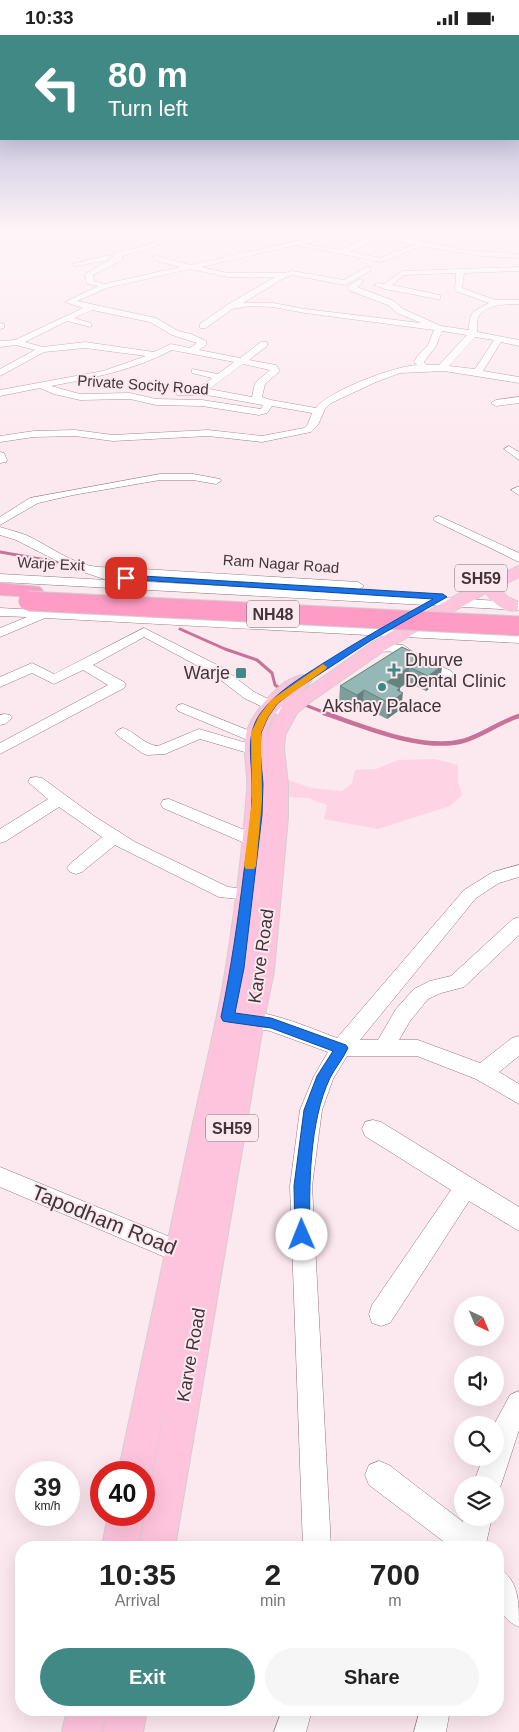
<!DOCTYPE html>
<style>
body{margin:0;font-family:Arial,sans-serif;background:#f6f6f6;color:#222;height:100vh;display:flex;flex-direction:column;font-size:19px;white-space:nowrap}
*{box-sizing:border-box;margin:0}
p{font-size:16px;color:#767676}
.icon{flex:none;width:28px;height:28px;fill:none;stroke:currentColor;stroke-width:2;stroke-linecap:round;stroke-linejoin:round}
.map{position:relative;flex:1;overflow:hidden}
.drawer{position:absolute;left:15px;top:1506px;width:489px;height:175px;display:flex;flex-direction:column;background:#fff;border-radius:20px;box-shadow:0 5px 20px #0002}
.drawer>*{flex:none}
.hud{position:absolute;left:0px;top:0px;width:520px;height:105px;box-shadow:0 5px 20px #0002;background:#418984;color:#fff;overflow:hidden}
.needle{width:32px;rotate:136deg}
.tools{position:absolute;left:454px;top:1261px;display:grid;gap:10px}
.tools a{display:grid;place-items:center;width:50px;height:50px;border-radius:50%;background:#fff;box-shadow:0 5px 20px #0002;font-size:25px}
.speed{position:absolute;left:15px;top:1426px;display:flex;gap:10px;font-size:25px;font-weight:700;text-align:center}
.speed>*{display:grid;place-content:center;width:65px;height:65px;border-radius:50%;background:#fff;box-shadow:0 5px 20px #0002;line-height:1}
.speed small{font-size:12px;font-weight:400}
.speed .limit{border:8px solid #d22;background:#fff;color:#111}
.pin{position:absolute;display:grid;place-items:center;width:42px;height:42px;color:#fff;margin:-21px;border-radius:10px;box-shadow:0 2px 8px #0006}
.me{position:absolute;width:55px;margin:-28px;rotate:359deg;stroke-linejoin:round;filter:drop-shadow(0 0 4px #0008)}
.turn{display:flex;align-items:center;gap:18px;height:105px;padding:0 25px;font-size:22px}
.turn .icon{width:65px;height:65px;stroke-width:2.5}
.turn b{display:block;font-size:35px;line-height:42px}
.eta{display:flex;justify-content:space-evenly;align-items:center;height:85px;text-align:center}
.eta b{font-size:30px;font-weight:800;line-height:35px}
.primary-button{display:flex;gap:10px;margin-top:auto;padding:10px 25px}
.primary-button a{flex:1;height:58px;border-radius:30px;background:#418984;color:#fff;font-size:20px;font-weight:800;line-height:58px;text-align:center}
.primary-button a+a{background:#f6f6f6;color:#222}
.status{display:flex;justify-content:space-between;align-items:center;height:35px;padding:0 25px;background:#fff;direction:ltr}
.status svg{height:14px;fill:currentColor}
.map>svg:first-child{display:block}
</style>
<div class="status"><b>10:33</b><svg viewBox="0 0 49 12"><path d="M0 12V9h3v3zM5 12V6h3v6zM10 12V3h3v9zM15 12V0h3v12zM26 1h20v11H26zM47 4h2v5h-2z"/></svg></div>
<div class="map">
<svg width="519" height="1697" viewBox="0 0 519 1697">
<rect width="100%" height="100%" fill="#fce8ef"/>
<path fill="#fed4e4" d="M435,724L458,730V746L462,760L450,771L378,794L324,784L327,770L308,763L287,762L285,744L311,753L342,756L352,748L355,735L376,734L398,725Z"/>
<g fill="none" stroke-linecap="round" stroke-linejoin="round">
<path stroke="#c97298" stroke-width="3" d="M0,517L57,527
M180,594L225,614L257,625L272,638L275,650L284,656
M300,668L328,679"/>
<path stroke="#c97298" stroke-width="4.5" d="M324,678C363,691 422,717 463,706C482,701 499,687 519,681"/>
<defs>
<path id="minor" d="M337,197H349L304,209L341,215L374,199L370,197H381L463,215L519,219V223L482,221L422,211L381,227L297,210L201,232L228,238H284L292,236L344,245L367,232H370V236L345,250L292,240L286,242L243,268H273L305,274L421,288L397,278L388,270L348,255V251L360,244L364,246L357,252L394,266L403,274L441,291L469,295C469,276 474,276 489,268L455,256L456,238L404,240L392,250L440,260V264H437L385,254L374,250L378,248L384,249L402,236L519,232V236L464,238L462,253L495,265H519V269C507,269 486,269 479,281C476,285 477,292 477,297L519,305V311L501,307L483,336L519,342V348L444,336L400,338L376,347L331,368L325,374L318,390L311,397L262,407L208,401L113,406L75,401L34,402L0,407V401L34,396L75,395L113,400L208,395L262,401L304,393L308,389L312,378L272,371L267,378L259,380L202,371L156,370L130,364L80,365L54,359L40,353L0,361V355L103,336L146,321L85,313L44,317L0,341V334L35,315L16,310L0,312V306L15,305L83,273L65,267L98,251L87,249L85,239L113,223L112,219L156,208L160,210L122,221V225L93,240L94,246L105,249L180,232L154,225V221H157L190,230ZM382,201L414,210L380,223L349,217ZM190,234L228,242H275L227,270L200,289V293H206L232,274L250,271L273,272L305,278L434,295L428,310L418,320L414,327L417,330C395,331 328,356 316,373L271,365L262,362L265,349L280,336L276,330L249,325L267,311V307H261L240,323L199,315L206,310V306L191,299L178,296L156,283L77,266L107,253ZM92,275L150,287L172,300L197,308L190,313L171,309L154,317L85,307L43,312L25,307L67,286L91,292V288L74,283ZM442,296L467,300L439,330H427L424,327L436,311ZM475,302L494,305L475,334L449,331ZM172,315L234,327L218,339L192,334V338L212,343L197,354L177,356V360H207L263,370L261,374L202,365L156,364L130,358L80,359L51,351C93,343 134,335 172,315ZM243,329L270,335L255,348L252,362L209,354Z
M431,197H447L451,199L447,201Z
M473,197L519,199V203L476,199Z
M105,221H108V225L76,231L72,229Z
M0,288L4,289V293L0,294Z
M519,362V368L496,371L491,368L496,365Z
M509,411L519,417V425L504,414Z
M0,417L4,418L7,425L6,427L0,428Z
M160,439H193L220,444L221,446L216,449L193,445H160L73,460L38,468L0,490V482L30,463Z
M517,452H519V460L511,455Z
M439,481L519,518V527L435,486L433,484L435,482Z
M0,492C9,495 18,497 26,500C52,512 79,535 109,532L358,547L364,551L358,555L115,540L116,542L112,545L519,567V575L0,547V539L107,545L71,533L16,505L0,500Z
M0,573L519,600V608L45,583L0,602V593L27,582L0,581Z
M144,593L223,633L254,657L289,674L291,677L289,680H279L244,663L213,639L144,602L93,630L124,647L126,650L124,653L0,719V708L108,650L83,635L54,649L32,638L0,652V642L32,628L54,639Z
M377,609L403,610L416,619L451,636L453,639L451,642C435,646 410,625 396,618C390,615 380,618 372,616L370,613L372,610Z
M183,669L260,700L263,703L260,706H250L178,676L176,673L178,670Z
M5,679L10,680L12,683L5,689L0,690V680Z
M123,693C136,697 144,710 158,711L199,694L260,712L263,715L260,718L255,720L200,704L165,719L147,720L142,718L118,701L115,698L118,695Z
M36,742L42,743L94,781L135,807L228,852L265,856L268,860L265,864L259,866L219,862L115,810L82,837L76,839L70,837L67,833L70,829L102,802L59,772L6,806L0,808V794L48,764L28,747L30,743Z
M169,764L259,801L261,805L259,809L253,811L247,809L163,773L161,769L163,765Z
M519,830V842L499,848L476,863L360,1005H378L396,974L414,954L430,946L451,941L513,884L519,882V900L464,952L441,958L428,964L410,986L399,1005H418L480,1028L512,1003L519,1001V1021L499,1037L519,1049V1069L476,1044L417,1021H347L333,1044L322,1075L312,1151L331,1512H303L290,1151L300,1075L314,1041L328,1017L270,996L233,990L230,984L233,978C259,970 312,994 337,1003L464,855L493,837Z
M373,1085L381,1087L519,1172V1196L469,1166L390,1288L381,1291L372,1288L369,1279L372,1270L451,1155L365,1101L362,1094L365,1087Z
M0,1132L180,1206L197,1211L201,1219L197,1227L189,1230L179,1228L0,1152Z
M519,1356V1395L501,1450L495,1460V1450H473L483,1422H495L494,1390L496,1386L510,1360Z
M379,1426L389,1430L463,1487L464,1482H492L486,1509L487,1512H451L369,1450L365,1440L369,1430Z
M498,1533C519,1544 519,1567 519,1592C494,1581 495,1556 498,1533Z
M282,1675H312L306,1697H274Z
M420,1675H450L446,1697H414Z"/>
<path id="major" d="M519,531V542L499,552L506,561L518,567V575C504,578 494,569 486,558L472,566L385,615L309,668L297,678L285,700L284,715L288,749V782L274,936L264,985L175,1512H139L170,1345L152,1438L147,1450L144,1452V1438H118C142,1326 166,1214 190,1102C202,1045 217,989 226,932C235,874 243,814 247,755C249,736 241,715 247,696C253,676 287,635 309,641L312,645C296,668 276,664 266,699L283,670L373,607L460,558ZM267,780L250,936L248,943L250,933Z
M108,1480H144L138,1512H102Z
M67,1675H107L102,1697H62Z
M107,1675H147L143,1697H103Z"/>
<path id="highway" d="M0,548L40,552L43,556L40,560L33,562L0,560Z"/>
</defs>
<use href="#minor" stroke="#957783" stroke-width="1"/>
<use href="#major" stroke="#d2cfd0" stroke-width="2"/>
<use href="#highway" stroke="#d2cfd0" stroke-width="2"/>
<use href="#minor" fill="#fff" fill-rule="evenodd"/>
<use href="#major" fill="#ffc4dd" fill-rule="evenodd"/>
<use href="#highway" fill="#ff9cc6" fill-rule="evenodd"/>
<defs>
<path id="highway-bridge" d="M28,566L519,591"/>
</defs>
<use href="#highway-bridge" stroke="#d2cfd0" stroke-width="21" stroke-linecap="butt"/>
<use href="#highway-bridge" stroke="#ff9cc6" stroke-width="19"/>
</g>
<path fill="#7e9e9c" d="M402,612L442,631L440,646L426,656L408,647L400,653L401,674L387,684L362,671L355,675L339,667L340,651Z"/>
<path fill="#67817f" d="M442,631L440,646L426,656L428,641Z
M409,632L408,647L386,662L387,647Z
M400,653L399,661L403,658L401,674L387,684L389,668L397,655Z
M364,655L362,671L355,675L357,660Z"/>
<path fill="#93b8b5" stroke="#67817f" d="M402,612L442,631L428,641L409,632L387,647L400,653L397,655L403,658L389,668L364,655L357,660L340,651Z"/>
<linearGradient id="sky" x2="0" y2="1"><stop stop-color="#9b9ac8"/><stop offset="0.45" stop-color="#fef5f8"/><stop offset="1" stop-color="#fef5f8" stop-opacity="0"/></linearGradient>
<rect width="519" height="434" fill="url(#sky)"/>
<path fill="#1a73e8" stroke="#114b97" d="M126,540L443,559L447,562L370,606L292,657L277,669L268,682L261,698L260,715L263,749L262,780L244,933L235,978L271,983L346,1010L348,1013C343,1024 335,1033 330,1043C309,1087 309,1152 310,1200L308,1205L302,1207L297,1205L295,1200L294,1151L304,1075L317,1041L333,1016L271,993L228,987L223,986L221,982C231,934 238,885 244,836C248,807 253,778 252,749C252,724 245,701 260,679C276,657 299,644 322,629C358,606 395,585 433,564L123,544L122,543Z"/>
<path fill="#f59e0b" d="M323,629L327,632L326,634L277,669L268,682L261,698L262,765L256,831L254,834H246L244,831L252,765L251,698L259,681L271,665Z"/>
<g fill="#418984" stroke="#fce8ef" stroke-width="2">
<path d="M391.5 627.5h5v5h5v5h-5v5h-5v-5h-5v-5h5z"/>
<rect x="235" y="632" width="12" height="12" rx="2.5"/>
<circle cx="382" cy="652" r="5"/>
</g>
<g text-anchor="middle" stroke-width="4" stroke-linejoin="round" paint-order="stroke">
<g font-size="15" fill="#42353a" stroke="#fce8ef">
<text transform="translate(143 350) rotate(4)" y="5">Private Socity Road</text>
<text transform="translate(51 529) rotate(3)" y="5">Warje Exit</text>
<text transform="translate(281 529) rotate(4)" y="5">Ram Nagar Road</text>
</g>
<g fill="#fce8ef" stroke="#7a6b70" stroke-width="1">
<rect x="455" y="529.5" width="52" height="27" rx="4"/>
<rect x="247" y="565.5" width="52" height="27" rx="4"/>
<rect x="206" y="1079.5" width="52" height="27" rx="4"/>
</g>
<g font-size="16" font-weight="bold" fill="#42353a">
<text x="481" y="549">SH59</text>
<text x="273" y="585">NH48</text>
<text x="232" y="1099">SH59</text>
</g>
<g font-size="18" fill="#42353a" stroke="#fce8ef" text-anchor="start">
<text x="405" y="631">Dhurve<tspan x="405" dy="21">Dental Clinic</tspan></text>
<text x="230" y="644" text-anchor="end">Warje</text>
<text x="382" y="677" text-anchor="middle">Akshay Palace</text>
</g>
<g font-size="18" fill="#42353a" stroke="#fce8ef">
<text transform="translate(261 921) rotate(-82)" y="6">Karve Road</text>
<text transform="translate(191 1320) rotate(-80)" y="6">Karve Road</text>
</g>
<g font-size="21" fill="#42353a" stroke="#fce8ef">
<text transform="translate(104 1185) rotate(22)" y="7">Tapodham Road</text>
</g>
</g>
</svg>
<div class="tools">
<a><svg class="needle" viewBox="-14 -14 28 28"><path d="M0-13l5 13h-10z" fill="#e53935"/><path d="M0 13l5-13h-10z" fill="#767676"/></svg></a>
<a><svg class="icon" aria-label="sound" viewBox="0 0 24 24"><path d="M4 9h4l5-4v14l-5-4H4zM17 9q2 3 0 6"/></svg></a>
<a><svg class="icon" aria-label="search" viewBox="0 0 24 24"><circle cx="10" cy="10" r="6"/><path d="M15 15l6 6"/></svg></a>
<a><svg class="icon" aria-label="layers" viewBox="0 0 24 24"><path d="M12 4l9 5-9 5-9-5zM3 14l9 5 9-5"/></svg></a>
</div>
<div class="speed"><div>39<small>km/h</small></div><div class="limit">40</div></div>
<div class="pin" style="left:126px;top:543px;background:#d93025"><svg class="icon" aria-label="arrive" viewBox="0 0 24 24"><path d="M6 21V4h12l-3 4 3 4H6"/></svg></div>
<svg class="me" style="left:302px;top:1200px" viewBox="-20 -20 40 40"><circle r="19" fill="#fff"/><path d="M0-13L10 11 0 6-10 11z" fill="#1a73e8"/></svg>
<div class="hud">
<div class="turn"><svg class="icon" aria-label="left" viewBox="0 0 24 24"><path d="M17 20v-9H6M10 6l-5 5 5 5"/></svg><div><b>80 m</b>Turn left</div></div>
</div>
<section class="drawer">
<div class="eta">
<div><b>10:35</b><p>Arrival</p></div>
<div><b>2</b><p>min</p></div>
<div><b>700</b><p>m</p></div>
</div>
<div class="primary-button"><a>Exit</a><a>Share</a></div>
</section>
</div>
